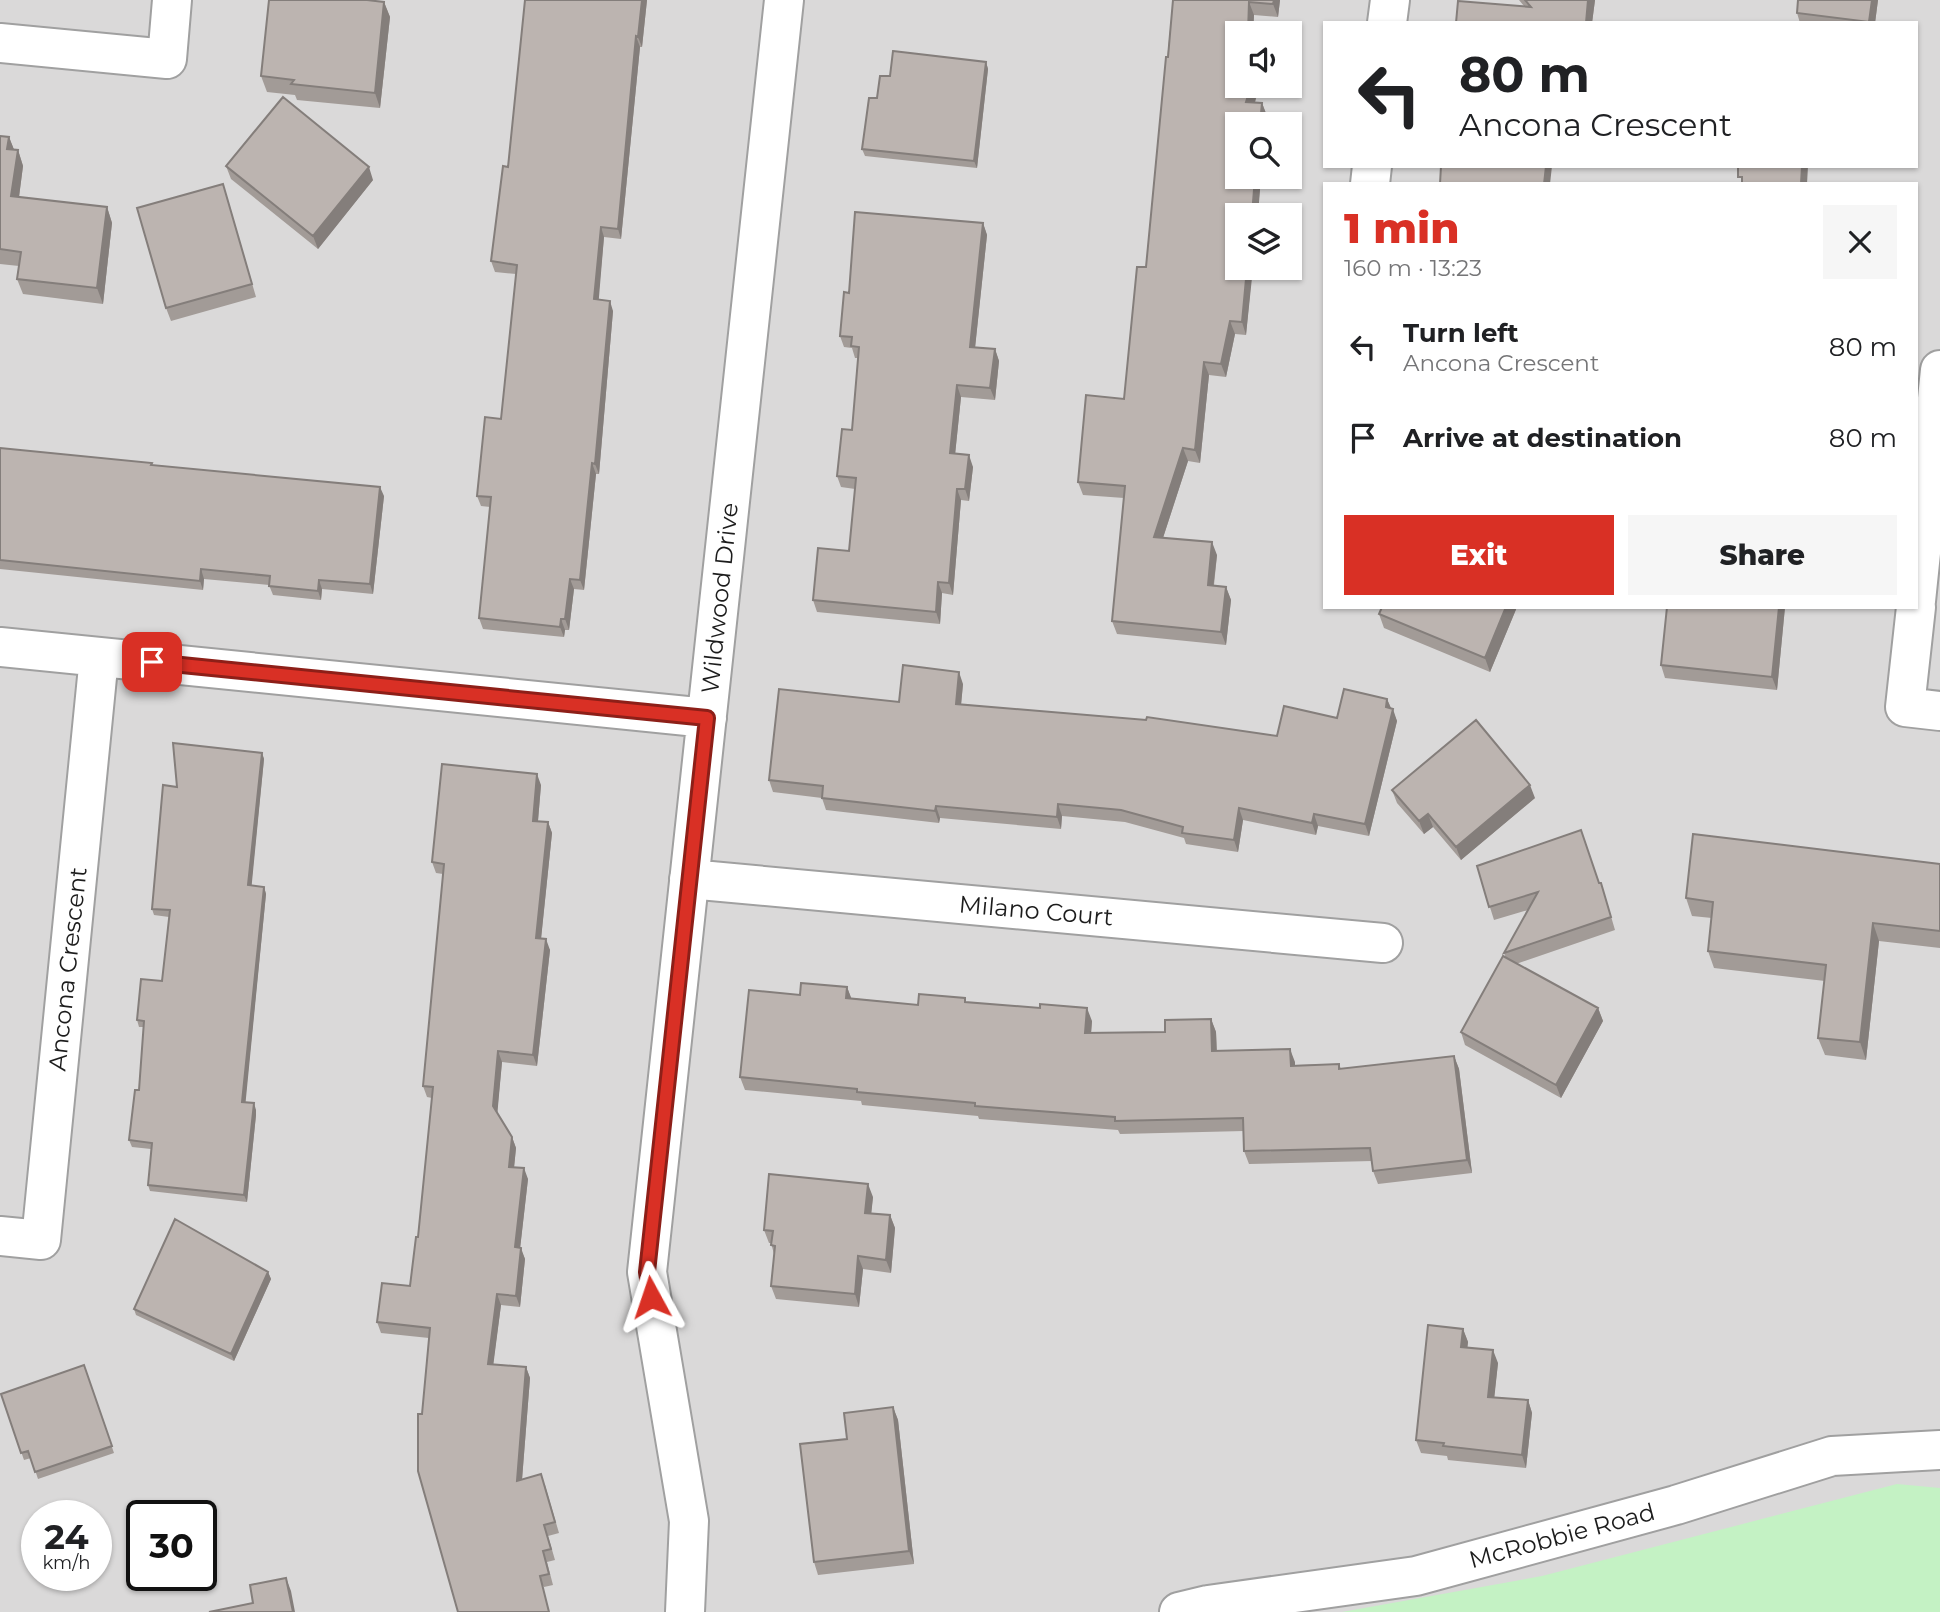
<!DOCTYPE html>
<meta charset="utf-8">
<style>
body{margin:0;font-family:Montserrat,sans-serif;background:#f6f6f6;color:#202124;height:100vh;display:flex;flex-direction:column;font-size:26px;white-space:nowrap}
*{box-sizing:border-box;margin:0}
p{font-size:23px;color:#757577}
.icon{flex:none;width:38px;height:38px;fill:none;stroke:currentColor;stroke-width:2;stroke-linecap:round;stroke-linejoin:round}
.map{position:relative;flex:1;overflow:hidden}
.side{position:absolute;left:1323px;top:182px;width:595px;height:427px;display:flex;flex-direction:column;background:#fff;border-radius:0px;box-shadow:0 2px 5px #0004}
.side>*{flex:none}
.guide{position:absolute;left:1323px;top:21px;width:595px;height:147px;border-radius:0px;box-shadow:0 2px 5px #0004;background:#fff;color:#202124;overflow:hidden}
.tools{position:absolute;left:1225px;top:21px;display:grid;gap:14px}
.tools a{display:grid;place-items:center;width:77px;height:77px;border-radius:0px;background:#fff;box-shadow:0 2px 5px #0004;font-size:35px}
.speed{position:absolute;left:21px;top:1500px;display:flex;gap:14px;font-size:35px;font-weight:700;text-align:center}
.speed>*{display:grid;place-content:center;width:91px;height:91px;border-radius:50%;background:#fff;box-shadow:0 2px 5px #0004;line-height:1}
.speed small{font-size:18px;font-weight:400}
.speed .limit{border:4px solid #111;border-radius:10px;background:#fff;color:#111}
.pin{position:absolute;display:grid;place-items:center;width:60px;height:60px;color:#fff;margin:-30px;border-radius:14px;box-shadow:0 4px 10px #0006}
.me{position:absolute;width:77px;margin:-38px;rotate:355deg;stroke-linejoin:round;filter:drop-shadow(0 0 5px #0008)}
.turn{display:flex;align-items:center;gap:24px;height:147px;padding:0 21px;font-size:32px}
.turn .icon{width:91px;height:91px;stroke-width:2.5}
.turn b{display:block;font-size:49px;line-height:60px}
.round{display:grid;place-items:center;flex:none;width:74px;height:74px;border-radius:0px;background:#f6f6f6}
.headline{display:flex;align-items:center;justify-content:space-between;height:119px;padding:0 21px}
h1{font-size:42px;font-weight:800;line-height:52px;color:#d93025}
.primary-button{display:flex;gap:14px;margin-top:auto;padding:14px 21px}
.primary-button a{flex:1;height:80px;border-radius:0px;background:#d93025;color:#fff;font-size:28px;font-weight:800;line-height:80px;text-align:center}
.primary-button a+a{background:#f6f6f6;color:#202124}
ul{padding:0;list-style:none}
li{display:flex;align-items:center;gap:21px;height:91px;padding:0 21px}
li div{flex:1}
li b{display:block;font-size:26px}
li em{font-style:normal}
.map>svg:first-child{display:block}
</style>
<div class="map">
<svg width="1940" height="1612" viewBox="0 0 1940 1612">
<rect width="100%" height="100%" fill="#ece8e3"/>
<path fill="#dad9d9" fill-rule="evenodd" d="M0,0H1940V1612H0ZM1325,23H1916V166H1325ZM1237,33H1290V86H1237ZM1237,124H1290V177H1237ZM1325,184H1916V607H1325ZM1237,215H1290V268H1237ZM37,1516H96V1575H37ZM142,1516H201V1575H142Z"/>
<path fill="#c4f2c4" d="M1897,1484L1940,1488V1612H1342L1542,1576Z"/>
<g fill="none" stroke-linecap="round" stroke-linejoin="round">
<defs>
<path id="minor" d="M1387,23L1390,0
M0,43L167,59L172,0
M1370,184L1372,166
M1916,601L1940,370
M1916,607L1905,707L1940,711
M0,647L707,718
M689,879L1383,943
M0,1236L41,1240L99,657
M685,1612L689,1521L647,1272L784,0
M1179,1612L1208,1605L1416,1576L1676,1505L1832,1456L1940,1450"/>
</defs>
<use href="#minor" stroke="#a0a0a0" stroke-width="42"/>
<use href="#minor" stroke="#fff" stroke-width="38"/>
</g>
<path fill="#a29b97" d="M525,0H647L642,47H640L621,239L604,237L598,300L613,311L599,474H596L584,590L574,589L569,630H565L564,637L483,629L479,618L490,507L481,506L477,496L501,419L516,274L495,272L491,261L508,167Z
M1173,0H1280L1278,17L1254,15L1253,33H1237V86H1259L1255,103H1262L1267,116L1266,124H1237V177H1261L1246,335L1235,334L1226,377L1209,375L1200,463L1188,461L1163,538L1217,555L1214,585L1226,587L1231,600L1226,645L1117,634L1112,621L1124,498L1083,495L1078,482L1124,399L1146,267Z
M1519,0H1595L1592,23H1456L1524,6Z
M1798,0H1878L1875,23H1800L1797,13Z
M384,2L390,17L380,108L297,100L295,95L267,92L261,76Z
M986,62L988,69L977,168L865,156L862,149L877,98L890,76Z
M0,136L9,137L14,150H18L23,166L19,197L107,207L112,223L103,304L23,294L17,279L19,266L0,264Z
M226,166L373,180L318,249L231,179Z
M227,197L256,297L171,321L166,308Z
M983,223L987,235L975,347L995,349L999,361L995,400L961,397L955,454L973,467L969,501L961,500L953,595L942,593L940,624L817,612L813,600L849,551L855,489L841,487L837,476L852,430L858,358H855L852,348L844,347L840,336L849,293Z
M0,448L152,463V465L384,496L373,594L322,589L321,600L273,595L269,585L204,579L203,590L0,569Z
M1382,607H1517L1490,672L1384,628L1379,614Z
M1785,607L1777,690L1665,678L1661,665Z
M963,684L961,704L1277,736L1337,718L1387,699L1397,721L1369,836L1318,826L1316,835L1243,820L1238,852L1186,844L1184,838L1125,822L1062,816L1061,829L940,818L939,823L826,810L822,798L773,792L769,780L899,702Z
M262,753L264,759L251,886L264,887L266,894L245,1102L256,1110V1115L247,1202L150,1191L148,1185L151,1149L132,1147L129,1140L139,1090L144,1027H139L137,1020L162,981L169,917L154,915L152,909L177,787Z
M541,785L538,821L548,822L552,833L541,938L550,950L537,1066L502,1062L497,1113L512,1137L516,1148L514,1167L528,1179L520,1248L525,1259L520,1307L501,1305L493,1364L526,1367L530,1378L522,1480L545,1485L559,1533L548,1536L555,1560L547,1562L553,1585L544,1587L422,1414L429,1338L381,1333L377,1322L410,1286L418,1237L432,1098L427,1097L423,1086L443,874L436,873L432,862Z
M1392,790L1535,798L1461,860L1433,827L1424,834L1397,803Z
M1940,864V948L1879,941L1866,1060L1825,1055L1818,1038L1825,981L1714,968L1708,951L1712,918L1692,916L1686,898Z
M1477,866L1599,883L1605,896L1615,930L1516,964L1598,1008L1603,1021L1561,1098L1465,1045L1461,1032L1506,958L1504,953L1528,910L1494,920Z
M847,987L851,998L918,1005L967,1002L1092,1021L1091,1033L1165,1032L1211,1019L1216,1032L1217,1051L1295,1062V1065L1339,1064L1341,1069L1454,1056L1459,1069L1472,1173L1378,1184L1373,1171L1372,1161L1249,1164L1244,1151V1131L1120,1134L1118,1130L979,1119L978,1116L862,1105L861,1101L745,1090L740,1077L800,995Z
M873,1197L871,1213L890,1215L895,1228L891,1273L863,1269L859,1307L776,1299L771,1286L774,1254L771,1243H769L764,1230Z
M268,1272L271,1279L234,1361L136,1315L134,1309Z
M1463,1329L1468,1342L1467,1348L1498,1363L1494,1397L1528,1400L1532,1413L1526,1468L1448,1460L1447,1456L1421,1453L1416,1440Z
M84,1365L114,1453L38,1479L31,1458L24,1460L1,1394Z
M893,1407L898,1420L914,1564L818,1575L814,1562L847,1439Z"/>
<path fill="#847e7b" d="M642,0H647L642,47L638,37Z
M1274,0H1280L1278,17L1273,4Z
M1588,0H1595L1592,23H1586Z
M1872,0H1878L1875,23L1869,22Z
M384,2L390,17L380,108L375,93Z
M1249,2L1254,15L1253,33H1248Z
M636,36L640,47L621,239L618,229Z
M986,62L988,69L977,168L974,161Z
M1251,86H1259V87L1251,115L1246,102Z
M1262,103L1267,116L1266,124H1260Z
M9,137L15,152L7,149Z
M18,150L23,166L17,212L11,196Z
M1546,166H1552L1550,184H1544Z
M1802,166H1808L1807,184H1801Z
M369,167L373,180L318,249L313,236Z
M1255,177H1261L1258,215H1252Z
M107,207L112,223L103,304L97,288Z
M983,223L987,235L974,358L970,347Z
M601,227L604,237L598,309L594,299Z
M1247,268H1253L1246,335L1242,322Z
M610,301L613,311L599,474L595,464Z
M1230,321L1235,334L1226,377L1221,364Z
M995,349L999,361L995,400L990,388Z
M1204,362L1209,375L1200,463L1195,450Z
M957,385L961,397L954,465L950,453Z
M1183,448L1188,461L1159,550L1154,537Z
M969,455L973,467L969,501L965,489Z
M592,463L596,474L584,590L580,580Z
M380,487L384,496L373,594L370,584Z
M957,489L961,500L953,595L949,583Z
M1212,542L1217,555L1212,598L1208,585Z
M201,569L204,579L203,590L200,581Z
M570,579L574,589L569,630L565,619Z
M319,580L322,589L321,600L318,591Z
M938,582L942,593L940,624L936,612Z
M1226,587L1231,600L1226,645L1221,632Z
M1506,607H1517L1490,672L1485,658Z
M1779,607H1785L1777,690L1772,677Z
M561,619L565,630L564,637L560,627Z
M959,672L963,684L960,716L956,704Z
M1387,699L1392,711L1393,709L1397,721L1369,836L1365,824Z
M262,753L264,759L251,892L248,885Z
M537,774L541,785L537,832L533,821Z
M1530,785L1535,798L1461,860L1456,847Z
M1058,804L1062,816L1061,829L1057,817Z
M936,806L940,818L939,823L935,811Z
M1239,808L1243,820L1238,852L1234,840Z
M1314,814L1318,826L1316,835L1312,823Z
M1428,814L1433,827L1424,834L1419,821Z
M548,822L552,833L540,949L536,938Z
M264,887L266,894L245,1108L242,1102Z
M1873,923L1879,941L1866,1060L1860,1042Z
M546,939L550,950L537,1066L533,1055Z
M847,987L852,1000L846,998Z
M1087,1008L1092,1021L1090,1046L1085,1033Z
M1598,1008L1603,1021L1561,1098L1556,1085Z
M1211,1019L1216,1032L1217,1064L1212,1051Z
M1290,1049L1295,1062V1079L1291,1066Z
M498,1051L502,1062L497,1117L493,1106Z
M1454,1056L1459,1069L1472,1173L1467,1160Z
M254,1103L256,1110V1115L247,1202L244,1195Z
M512,1137L516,1148L513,1178L509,1167Z
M524,1168L528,1179L519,1258L515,1247Z
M868,1184L873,1197L870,1226L865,1213Z
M890,1215L895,1228L891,1273L886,1260Z
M521,1248L525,1259L520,1307L516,1296Z
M858,1256L863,1269L859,1307L855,1294Z
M268,1272L271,1279L234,1361L231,1354Z
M497,1294L501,1305L492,1375L488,1364Z
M1463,1329L1468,1342L1466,1360L1461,1347Z
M1493,1350L1498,1363L1493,1410L1488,1397Z
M526,1367L530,1378L521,1492L517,1481Z
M1528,1400L1532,1413L1526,1468L1522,1455Z
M893,1407L898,1420L914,1564L909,1551Z
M286,1578L291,1591L295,1612H293Z"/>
<path fill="#bcb4b0" stroke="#847e7b" stroke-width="2" d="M269,0H367L384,2L375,93L291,84L294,80L261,76Z
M525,0H642L638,37L636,36L618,229L601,227L594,299L610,301L595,464L592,463L580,580L570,579L565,619H561L560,627L479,618L491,497L477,496L485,417L501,419L517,265L491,261L503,166L508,167Z
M1173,0H1274L1273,4L1249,2L1248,33H1237V86H1251L1246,102L1262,103L1260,124H1237V177H1255L1252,215H1237V268H1247L1242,322L1230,321L1221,364L1204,362L1195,450L1183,448L1154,537L1212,542L1208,585L1226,587L1221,632L1112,621L1125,486L1078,482L1086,395L1124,399L1137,267H1146L1166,57H1168Z
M1525,0H1588L1586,23H1456L1458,1L1531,7Z
M1798,0H1872L1869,22L1797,13Z
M893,51L986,62L974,161L862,149L869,98H877L880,76H890Z
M283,97L369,167L313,236L226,166Z
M0,136L9,137L7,149L18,150L11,196L107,207L97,288L17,279L21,252L0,249Z
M1441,166H1546L1544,184H1440Z
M1738,166H1802L1801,184H1742V177H1738Z
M223,184L252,284L166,308L137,208Z
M855,212L983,223L970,347L995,349L990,388L957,385L950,453L969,455L965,489H957L949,583L938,582L936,612L813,600L818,548L849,551L856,478L837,476L842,429L852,430L859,347L851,346L852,337L840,336L844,292L849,293Z
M0,448L152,463L151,465L380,487L370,584L319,580L318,591L269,586L270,576L201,569L200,581L0,560Z
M1382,607H1506L1485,658L1379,614Z
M1667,607H1779L1772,677L1661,665Z
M903,665L959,672L956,704L1146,720L1147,717L1277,736L1284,706L1337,718L1344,689L1387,699L1386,707L1393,709L1365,824L1314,814L1312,823L1239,808L1234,840L1182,833L1183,827L1121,810L1058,804L1057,817L936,806L935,811L822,798L823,786L769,780L779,689L899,702Z
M1476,720L1530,785L1456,847L1428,814L1419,821L1392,790Z
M173,743L262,753L248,885L264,887L242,1102L254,1103L244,1195L148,1185L152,1143L129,1140L135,1090H139L144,1021L137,1020L141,979L162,981L170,910L152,909L163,785L177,787Z
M442,764L537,774L533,821L548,822L536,938L546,939L533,1055L498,1051L493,1106L512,1137L509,1167L524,1168L515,1247L521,1248L516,1296L497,1294L488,1364L526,1367L517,1481L541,1474L555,1522L544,1525L551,1549L543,1551L549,1574L540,1576L549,1612H458L418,1471V1414H422L430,1328L377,1322L382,1283L410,1286L416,1237H418L433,1087L423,1086L444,864L432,862Z
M1581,830L1599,883H1601L1611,917L1504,953L1538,892L1489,907L1477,866Z
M1693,834L1940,864V931L1873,923L1860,1042L1818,1038L1826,965L1708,951L1713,902L1686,898Z
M1503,956L1598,1008L1556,1085L1461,1032Z
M801,983L847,987L846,998L918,1005L919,994L965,998V1002L1040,1008V1004L1087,1008L1085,1033L1165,1032V1020L1211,1019L1212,1051L1290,1049L1291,1066L1339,1064V1069L1454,1056L1467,1160L1373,1171L1370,1148L1244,1151L1243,1118L1115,1121V1117L975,1106V1103L857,1092V1089L740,1077L749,990L800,995Z
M769,1174L868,1184L865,1213L890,1215L886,1260L858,1256L855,1294L771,1286L775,1246L771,1245L773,1231L764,1230Z
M175,1219L268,1272L231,1354L134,1309Z
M1428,1325L1463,1329L1461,1347L1493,1350L1488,1397L1528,1400L1522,1455L1443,1446L1444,1443L1416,1440Z
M84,1365L112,1446L35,1472L28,1451L21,1453L1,1394Z
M893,1407L909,1551L814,1562L800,1444L847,1439L844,1413Z
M286,1578L293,1612H209L253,1603L250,1585Z"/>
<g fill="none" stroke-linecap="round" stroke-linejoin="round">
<defs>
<path id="route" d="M152,662L707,718L647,1272L651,1297"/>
</defs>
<use href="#route" stroke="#8d1f18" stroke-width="18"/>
<use href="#route" stroke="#d93025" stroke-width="12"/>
</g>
<g text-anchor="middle" stroke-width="6" stroke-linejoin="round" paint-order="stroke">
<g font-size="24" fill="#1c1c1c" stroke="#fff">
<text transform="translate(720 598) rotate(-84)" y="8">Wildwood Drive</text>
<text transform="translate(1036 911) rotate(5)" y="8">Milano Court</text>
<text transform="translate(68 969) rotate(-84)" y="8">Ancona Crescent</text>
<text transform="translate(1562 1536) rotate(-15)" y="8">McRobbie Road</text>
</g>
</g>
</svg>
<div class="tools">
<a><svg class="icon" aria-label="sound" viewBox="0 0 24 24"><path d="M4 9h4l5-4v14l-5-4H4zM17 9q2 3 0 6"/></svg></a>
<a><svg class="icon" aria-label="search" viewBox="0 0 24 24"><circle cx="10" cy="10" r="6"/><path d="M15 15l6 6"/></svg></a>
<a><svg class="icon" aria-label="layers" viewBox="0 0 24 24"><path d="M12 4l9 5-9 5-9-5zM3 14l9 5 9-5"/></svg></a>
</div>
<div class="speed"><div>24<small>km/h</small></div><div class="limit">30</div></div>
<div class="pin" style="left:152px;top:662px;background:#d93025"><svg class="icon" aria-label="arrive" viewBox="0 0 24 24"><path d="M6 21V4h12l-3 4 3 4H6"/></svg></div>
<svg class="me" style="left:651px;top:1297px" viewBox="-20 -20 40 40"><path d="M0-17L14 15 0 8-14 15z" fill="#d93025" stroke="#fff" stroke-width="4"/></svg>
<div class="guide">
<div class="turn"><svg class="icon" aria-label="left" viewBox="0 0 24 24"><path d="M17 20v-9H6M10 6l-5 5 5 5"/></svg><div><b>80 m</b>Ancona Crescent</div></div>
</div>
<section class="side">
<div class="headline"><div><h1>1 min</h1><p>160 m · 13:23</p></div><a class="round"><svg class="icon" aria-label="close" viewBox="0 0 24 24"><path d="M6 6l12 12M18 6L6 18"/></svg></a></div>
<ul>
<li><svg class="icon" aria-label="left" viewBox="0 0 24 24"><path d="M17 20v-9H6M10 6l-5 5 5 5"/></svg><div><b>Turn left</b><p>Ancona Crescent</p></div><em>80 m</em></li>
<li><svg class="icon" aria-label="arrive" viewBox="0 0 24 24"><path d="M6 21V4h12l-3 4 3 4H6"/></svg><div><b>Arrive at destination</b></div><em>80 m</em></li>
</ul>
<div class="primary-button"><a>Exit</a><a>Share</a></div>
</section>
</div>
